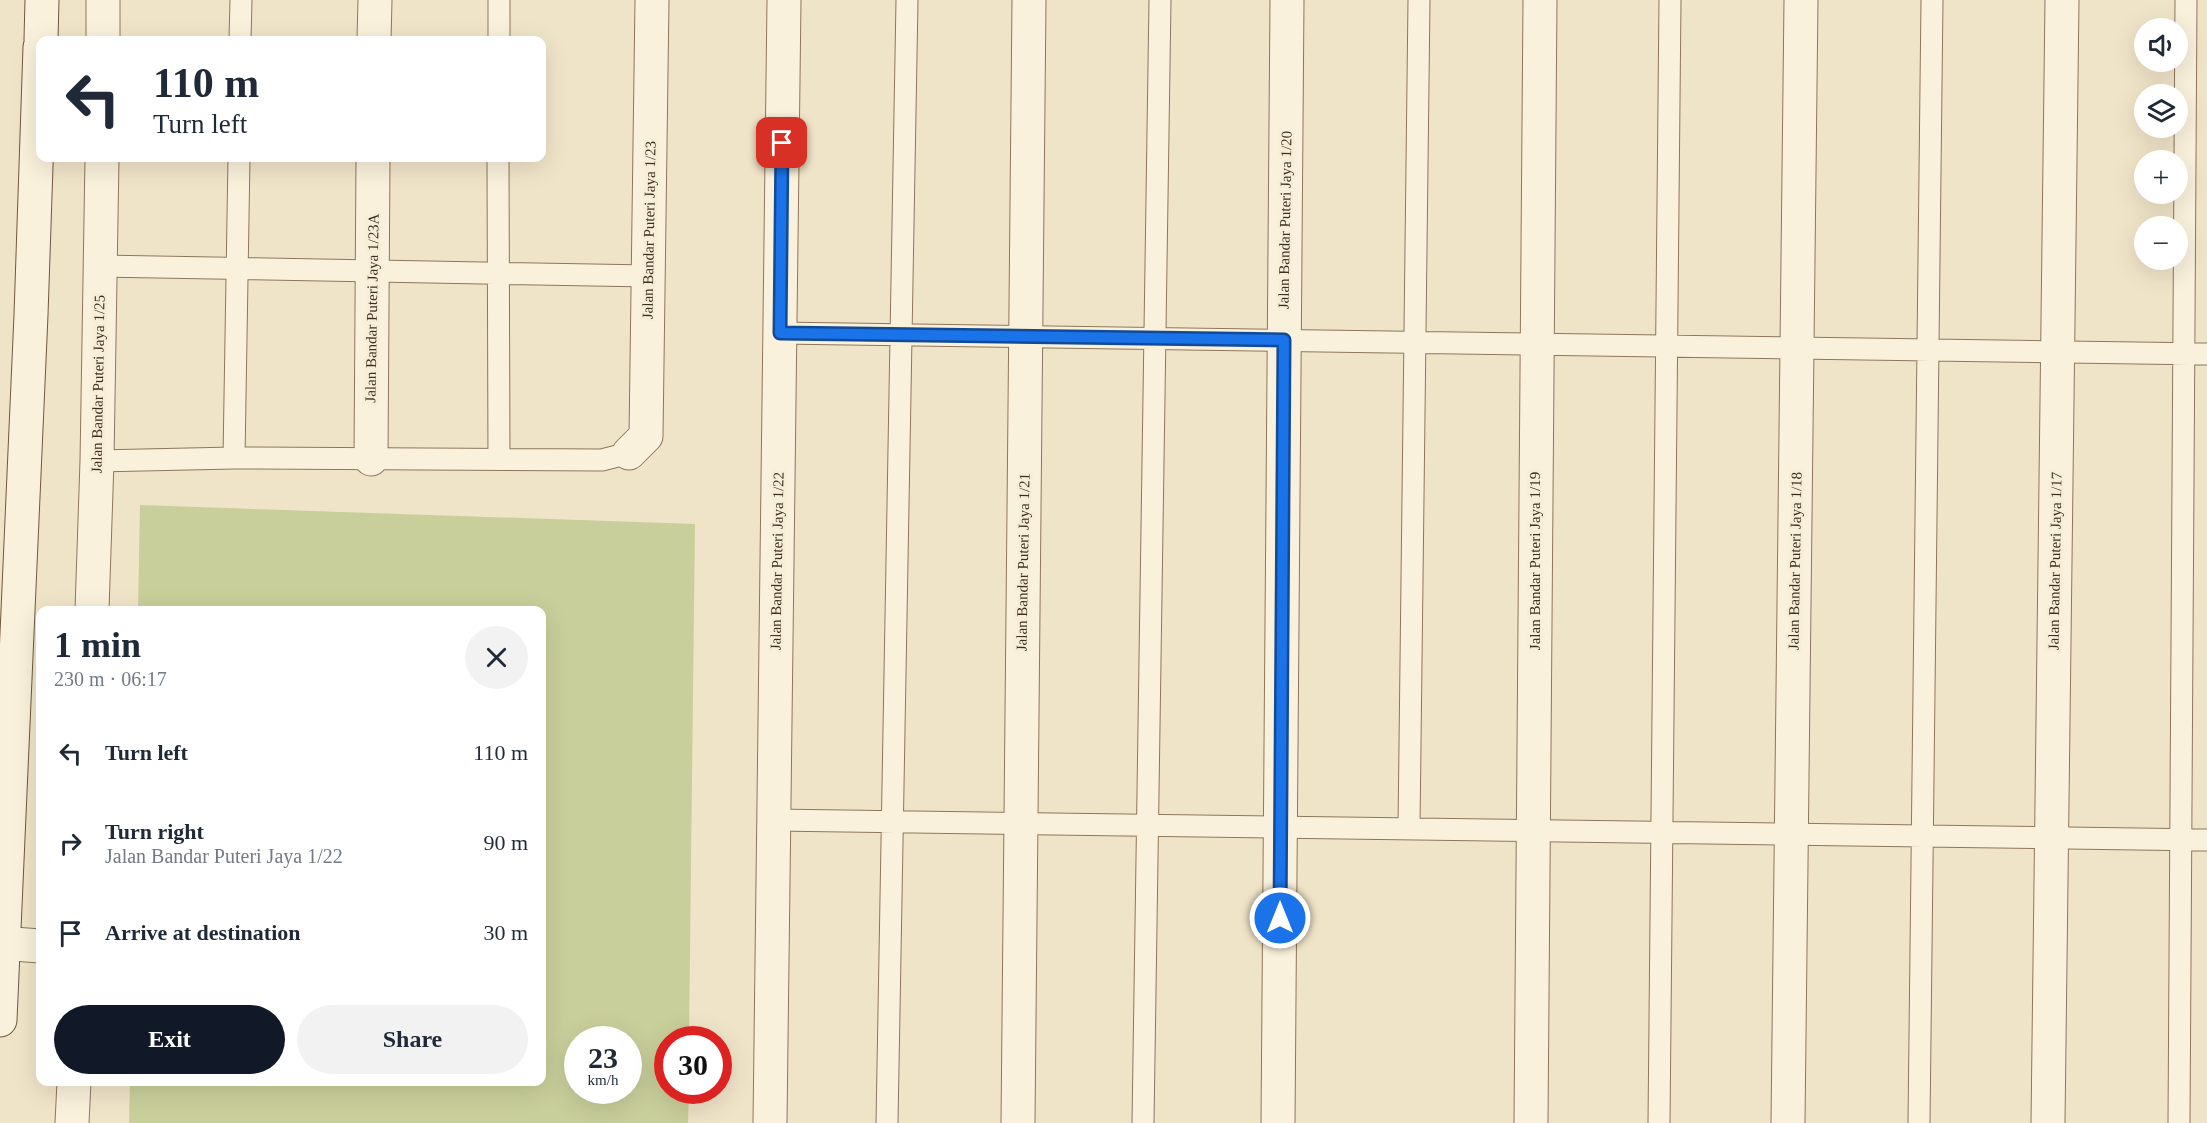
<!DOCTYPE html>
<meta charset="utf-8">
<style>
body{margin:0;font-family:Georgia,serif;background:#f2f2f3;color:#1f2937;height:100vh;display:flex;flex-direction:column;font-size:22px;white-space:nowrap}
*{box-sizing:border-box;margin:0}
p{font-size:20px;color:#747a83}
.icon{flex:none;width:33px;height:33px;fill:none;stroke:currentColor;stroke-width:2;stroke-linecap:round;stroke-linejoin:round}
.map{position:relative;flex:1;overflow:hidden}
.side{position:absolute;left:36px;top:606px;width:510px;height:480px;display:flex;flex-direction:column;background:#fff;border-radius:12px;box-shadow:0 6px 24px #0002}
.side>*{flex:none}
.top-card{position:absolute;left:36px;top:36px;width:510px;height:126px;border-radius:12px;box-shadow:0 6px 24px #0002;background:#fff;color:#1f2937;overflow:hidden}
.controls{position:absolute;left:2134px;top:18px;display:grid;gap:12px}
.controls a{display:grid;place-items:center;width:54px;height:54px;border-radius:50%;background:#fff;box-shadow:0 6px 24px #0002;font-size:30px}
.speed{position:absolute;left:564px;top:1026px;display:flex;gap:12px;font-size:30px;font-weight:700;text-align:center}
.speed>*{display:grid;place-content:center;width:78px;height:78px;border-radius:50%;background:#fff;box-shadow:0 6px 24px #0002;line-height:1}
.speed small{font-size:15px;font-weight:400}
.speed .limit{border:9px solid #d22;background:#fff;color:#111}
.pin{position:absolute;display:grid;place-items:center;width:51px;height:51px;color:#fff;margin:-26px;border-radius:12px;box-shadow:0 3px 9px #0006}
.me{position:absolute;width:66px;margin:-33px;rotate:0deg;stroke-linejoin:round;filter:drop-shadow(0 0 4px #0008)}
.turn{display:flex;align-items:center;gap:21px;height:126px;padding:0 18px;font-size:27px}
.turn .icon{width:78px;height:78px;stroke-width:2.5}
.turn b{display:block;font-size:42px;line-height:51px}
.round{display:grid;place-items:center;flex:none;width:63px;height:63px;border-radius:32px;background:#f2f2f3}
.headline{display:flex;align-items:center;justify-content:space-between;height:102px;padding:0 18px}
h1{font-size:36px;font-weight:800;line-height:45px}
.cta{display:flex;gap:12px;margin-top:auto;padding:12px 18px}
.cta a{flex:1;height:69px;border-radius:36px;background:#111827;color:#fff;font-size:24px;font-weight:800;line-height:69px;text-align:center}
.cta a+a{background:#f2f2f3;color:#1f2937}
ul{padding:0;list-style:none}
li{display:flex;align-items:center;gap:18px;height:90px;padding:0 18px}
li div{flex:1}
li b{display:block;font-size:22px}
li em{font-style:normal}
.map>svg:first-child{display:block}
</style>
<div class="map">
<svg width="2207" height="1123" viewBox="0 0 2207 1123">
<rect width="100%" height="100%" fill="#f0e4c8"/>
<path fill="#c9cf9b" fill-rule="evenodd" d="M140,505L695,524L689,1039L668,1040V1090L689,1091L688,1123H129L130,1082H542V610H138ZM578,1040H628V1090H578Z"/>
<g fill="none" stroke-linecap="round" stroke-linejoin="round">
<defs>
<path id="lane" d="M240,40L241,0
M499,40V0
M498,158L499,459
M100,266L649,276
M779,333L2207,354
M234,458L239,158
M97,461L234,458L602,460L629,453
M774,820L2207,840
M1409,828L1419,0
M887,1123L907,0
M1143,1123L1160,0
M1659,1123L1670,0
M1919,1123L1932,0
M2179,1123L2186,0"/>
<path id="street" d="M103,40V0
M374,40L375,0
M629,453L646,436L652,0
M371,459L373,158
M92,610L97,461L102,158
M0,943L40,946
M72,1123L74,1082
M770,1123L784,0
M1018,1123L1029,0
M1278,1123L1287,0
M1531,1123L1540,0
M1788,1123L1801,0
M2048,1123L2062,0"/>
<path id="secondary" d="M41,40L42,0
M0,1020L31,315L40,47"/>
</defs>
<use href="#lane" stroke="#8d765c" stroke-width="23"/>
<use href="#street" stroke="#8d765c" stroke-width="35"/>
<use href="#secondary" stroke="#6f573f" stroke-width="35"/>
<use href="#lane" stroke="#faf1dc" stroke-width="21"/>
<use href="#street" stroke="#faf1dc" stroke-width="33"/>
<use href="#secondary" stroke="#faf1dc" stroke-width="33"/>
</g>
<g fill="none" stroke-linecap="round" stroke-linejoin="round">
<defs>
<path id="route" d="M782,143L780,333L1284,340L1280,918"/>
</defs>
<use href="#route" stroke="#114b97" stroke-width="15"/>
<use href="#route" stroke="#1a73e8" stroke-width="10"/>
</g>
<g text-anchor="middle" stroke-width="6" stroke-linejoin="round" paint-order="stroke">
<g font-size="15" fill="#3d2e20" stroke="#f7eed8">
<text transform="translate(1285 220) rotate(-89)" y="5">Jalan Bandar Puteri Jaya 1/20</text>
<text transform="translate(649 230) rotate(-89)" y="5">Jalan Bandar Puteri Jaya 1/23</text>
<text transform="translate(372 308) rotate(-89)" y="5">Jalan Bandar Puteri Jaya 1/23A</text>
<text transform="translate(98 384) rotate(-89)" y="5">Jalan Bandar Puteri Jaya 1/25</text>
<text transform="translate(777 561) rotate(-89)" y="5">Jalan Bandar Puteri Jaya 1/22</text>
<text transform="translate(1535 561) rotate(-90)" y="5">Jalan Bandar Puteri Jaya 1/19</text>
<text transform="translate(1795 561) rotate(-89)" y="5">Jalan Bandar Puteri Jaya 1/18</text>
<text transform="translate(2055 561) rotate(-89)" y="5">Jalan Bandar Puteri Jaya 1/17</text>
<text transform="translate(1023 562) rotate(-89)" y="5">Jalan Bandar Puteri Jaya 1/21</text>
</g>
</g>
</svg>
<div class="controls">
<a><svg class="icon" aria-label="sound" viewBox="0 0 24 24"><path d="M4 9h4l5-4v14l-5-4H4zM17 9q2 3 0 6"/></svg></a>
<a><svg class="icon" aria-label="layers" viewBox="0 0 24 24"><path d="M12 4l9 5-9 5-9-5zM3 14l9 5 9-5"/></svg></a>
<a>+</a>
<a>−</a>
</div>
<div class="speed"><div>23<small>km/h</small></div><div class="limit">30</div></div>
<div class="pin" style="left:782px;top:143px;background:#d93025"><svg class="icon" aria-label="arrive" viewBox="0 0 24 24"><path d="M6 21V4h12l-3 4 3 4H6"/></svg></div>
<svg class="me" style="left:1280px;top:918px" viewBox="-20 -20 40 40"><circle r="17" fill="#1a73e8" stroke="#fff" stroke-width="3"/><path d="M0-11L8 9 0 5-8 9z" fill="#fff"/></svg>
<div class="top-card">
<div class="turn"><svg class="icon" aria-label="left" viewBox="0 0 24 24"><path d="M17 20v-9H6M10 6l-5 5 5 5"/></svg><div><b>110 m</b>Turn left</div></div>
</div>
<section class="side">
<div class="headline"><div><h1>1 min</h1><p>230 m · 06:17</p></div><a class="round"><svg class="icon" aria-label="close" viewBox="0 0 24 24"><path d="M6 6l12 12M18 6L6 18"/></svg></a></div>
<ul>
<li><svg class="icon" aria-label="left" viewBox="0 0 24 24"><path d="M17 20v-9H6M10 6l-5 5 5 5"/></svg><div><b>Turn left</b></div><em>110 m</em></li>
<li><svg class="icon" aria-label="right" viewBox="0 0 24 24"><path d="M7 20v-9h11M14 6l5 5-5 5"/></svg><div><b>Turn right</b><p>Jalan Bandar Puteri Jaya 1/22</p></div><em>90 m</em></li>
<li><svg class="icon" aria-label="arrive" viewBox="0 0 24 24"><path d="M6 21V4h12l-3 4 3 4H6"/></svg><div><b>Arrive at destination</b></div><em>30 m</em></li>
</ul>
<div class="cta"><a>Exit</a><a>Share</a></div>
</section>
</div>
